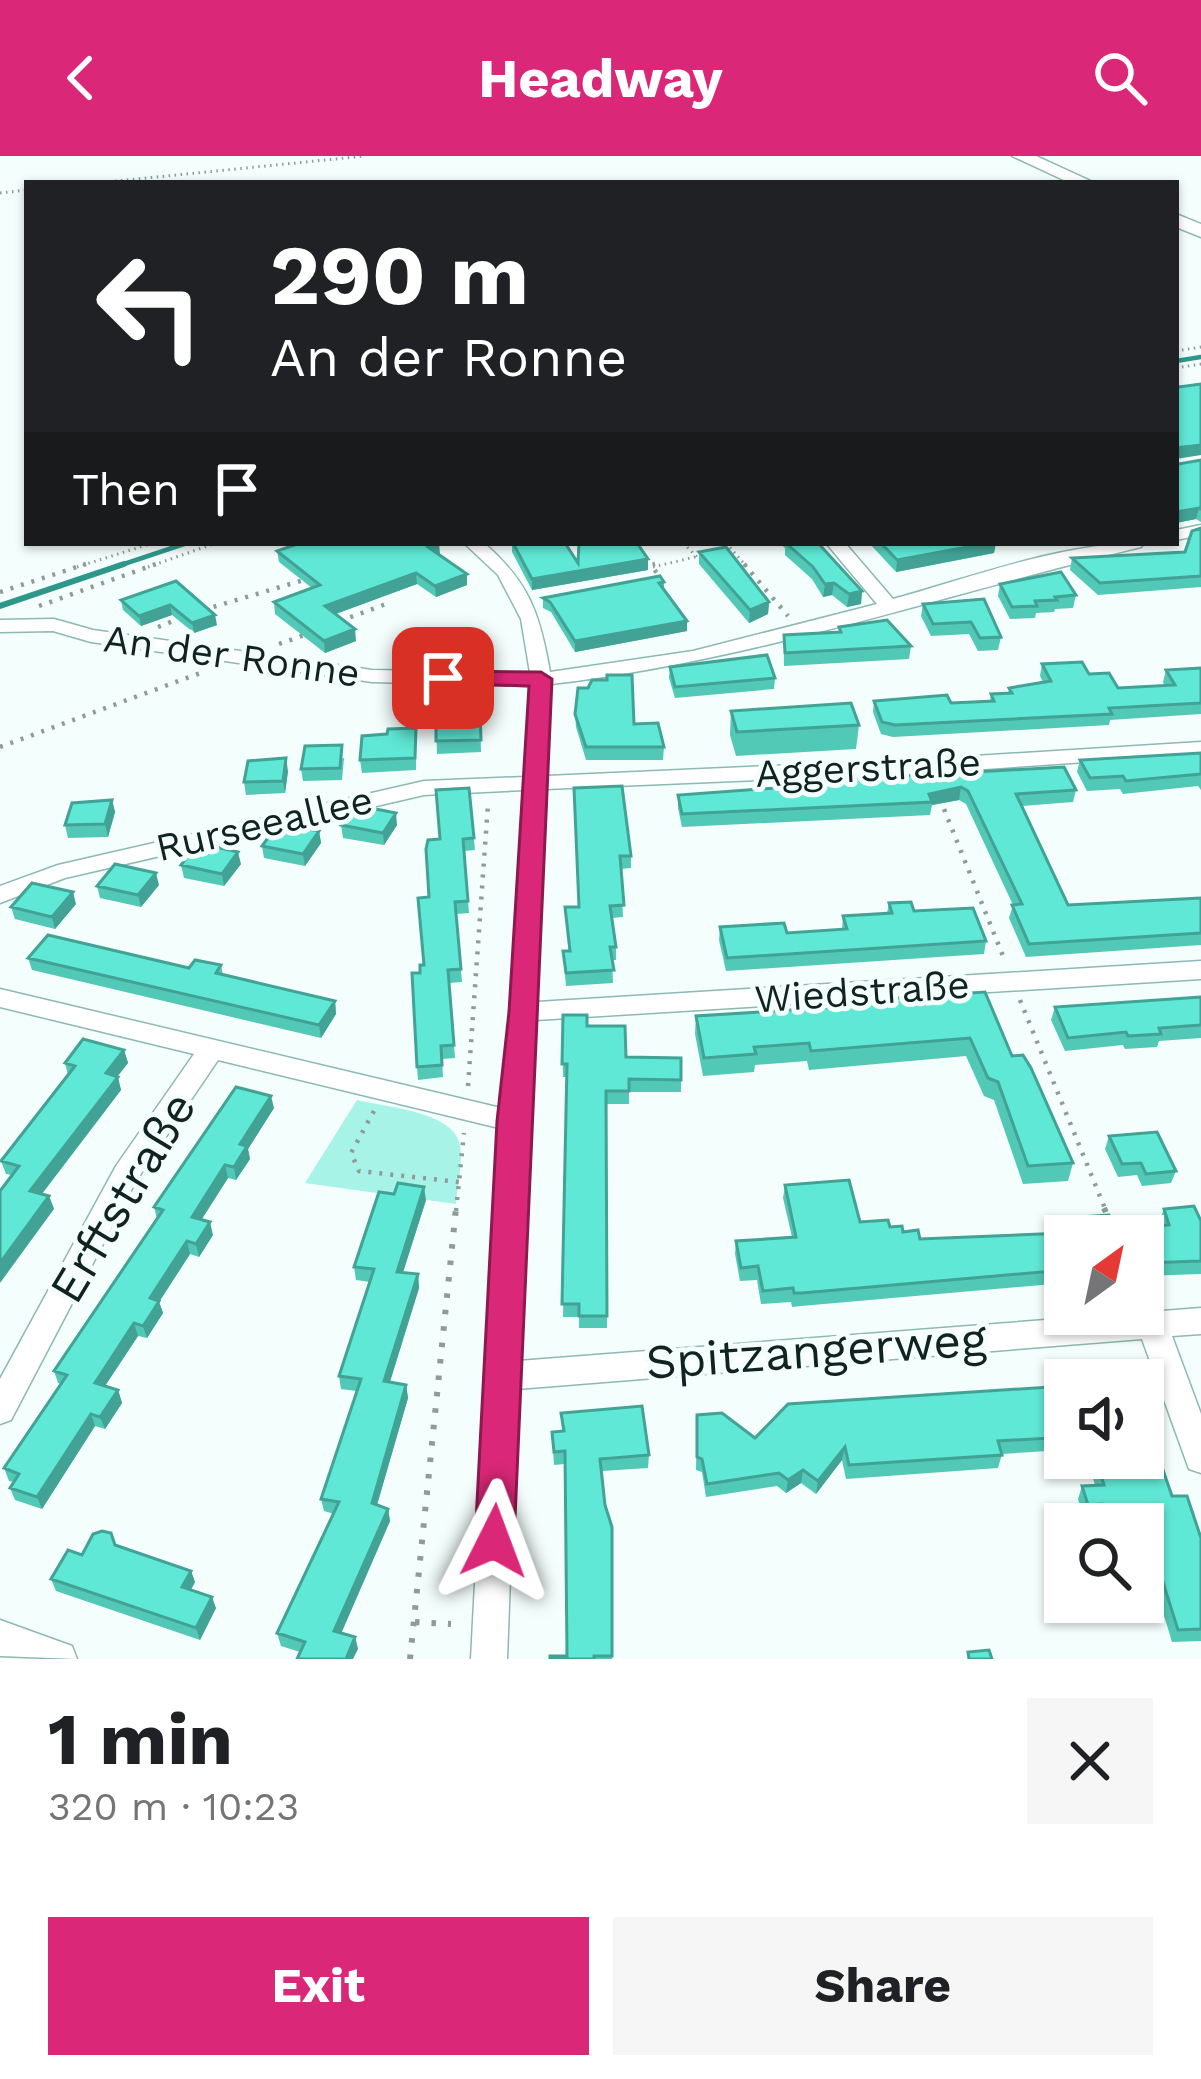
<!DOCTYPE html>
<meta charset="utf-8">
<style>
body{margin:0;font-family:"Work Sans",sans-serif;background:#f6f6f6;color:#202124;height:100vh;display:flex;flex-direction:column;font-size:45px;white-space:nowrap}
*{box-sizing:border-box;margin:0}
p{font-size:39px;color:#757577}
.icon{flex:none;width:66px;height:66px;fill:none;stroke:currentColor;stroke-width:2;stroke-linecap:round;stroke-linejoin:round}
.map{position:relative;height:1503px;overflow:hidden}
.side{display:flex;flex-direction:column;background:#fff;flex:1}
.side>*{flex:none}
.top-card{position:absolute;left:24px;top:24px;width:1155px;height:366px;border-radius:0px;box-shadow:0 3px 9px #0004;background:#202124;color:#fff;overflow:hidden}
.needle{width:78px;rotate:33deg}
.fabs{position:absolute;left:1044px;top:1059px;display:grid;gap:24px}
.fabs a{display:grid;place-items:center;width:120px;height:120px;border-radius:0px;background:#fff;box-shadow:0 3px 9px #0004;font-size:60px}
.pin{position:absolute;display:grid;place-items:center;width:102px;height:102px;color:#fff;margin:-51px;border-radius:24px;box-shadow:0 6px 18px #0006}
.me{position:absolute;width:132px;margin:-66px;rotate:3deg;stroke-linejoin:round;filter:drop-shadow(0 0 9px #0008)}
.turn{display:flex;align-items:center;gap:42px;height:252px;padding:0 48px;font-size:54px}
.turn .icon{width:156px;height:156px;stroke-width:2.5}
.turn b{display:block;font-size:84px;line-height:102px}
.then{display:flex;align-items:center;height:114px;padding:0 48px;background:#0003;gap:24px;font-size:45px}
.round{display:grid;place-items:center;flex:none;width:126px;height:126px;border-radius:0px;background:#f6f6f6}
.head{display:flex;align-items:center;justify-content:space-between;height:204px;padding:0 48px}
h1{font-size:72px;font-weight:700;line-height:90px}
.button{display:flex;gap:24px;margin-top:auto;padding:24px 48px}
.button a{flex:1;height:138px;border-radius:0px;background:#db2777;color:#fff;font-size:48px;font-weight:700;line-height:138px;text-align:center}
.button a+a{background:#f6f6f6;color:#202124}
header{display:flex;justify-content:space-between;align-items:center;height:156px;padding:0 48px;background:#db2777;color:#fff;font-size:54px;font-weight:700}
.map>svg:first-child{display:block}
</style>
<header><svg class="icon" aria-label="back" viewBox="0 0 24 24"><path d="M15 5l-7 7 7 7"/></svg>Headway<svg class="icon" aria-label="search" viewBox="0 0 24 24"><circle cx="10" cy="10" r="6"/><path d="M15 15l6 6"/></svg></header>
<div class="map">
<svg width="1201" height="1503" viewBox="0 0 1201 1503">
<rect width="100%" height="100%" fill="#f4fefc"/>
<path fill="#a7f3e7" d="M357,944C384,951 454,955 460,989C463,1007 457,1030 456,1048L305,1027Z"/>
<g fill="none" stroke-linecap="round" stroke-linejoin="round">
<path stroke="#2d978a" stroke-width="4.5" d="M1176,205L1201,201
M115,411L187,387"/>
<path stroke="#2d978a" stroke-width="6" d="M0,450L124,408"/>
<defs>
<path id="street" d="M1201,369V379L1176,384V374Z
M464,387H484C529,426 540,458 550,516L693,495L877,448L826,387H845L893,443C974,421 1060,387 1144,387L1141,391C945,438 753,505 551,528L547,620L927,603L1201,586V598L927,617L546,633L537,846L1201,805V823L536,864L527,965L518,1205L1201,1152V1178L1172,1180L1201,1258V1317L1189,1313L1185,1302L1142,1183L517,1233L507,1503H471L499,972L218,904L136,1025L11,1264L0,1268V1223L116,1010L194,898L0,851V833L501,952L511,856L524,634L424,639L65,722L0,747V730L58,709L424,625L525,621L530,530L372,526L91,486L53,475L0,476V464L54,463L93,474L372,514L530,517L521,463L498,419Z
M0,1464L72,1490L77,1503L0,1500Z"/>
<path id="secondary" d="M1012,0H1036L1095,27H1070Z
M1176,58L1201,68V81L1176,71Z"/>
</defs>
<use href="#street" stroke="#8cb9b1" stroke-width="3"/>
<use href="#secondary" stroke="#8cb9b1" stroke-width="3"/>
<path stroke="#8e9c99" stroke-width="3" stroke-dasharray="1.5 4.5" stroke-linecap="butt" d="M97,27L365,0
M0,37L27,34
M1176,195L1201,191
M1176,212L1201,208
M683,387L697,401
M726,387L747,411
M77,411L153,387
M148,411L216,387
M653,411L695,401"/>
<path stroke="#8e9c99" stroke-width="4.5" stroke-dasharray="3 8" stroke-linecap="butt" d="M744,408L788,460
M653,423L659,420L651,409L655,408
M0,436L86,408
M39,450L156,408
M203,454L307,423
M340,465L386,448
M158,471L181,462
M279,488L307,478
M0,591L203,516
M940,643L1005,805
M1020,844L1106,1055
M468,930L488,648
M374,955L351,997L359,1015L459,1026
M456,1055L464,977"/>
<path stroke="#8e9c99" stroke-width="6" stroke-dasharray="4.5 12" stroke-linecap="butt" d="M1104,1052L1108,1061
M415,1466L451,1468
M410,1503L456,1052"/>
<use href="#street" fill="#fff" fill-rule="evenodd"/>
<use href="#secondary" fill="#fff" fill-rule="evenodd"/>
</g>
<path fill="#52c8b7" d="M1201,304V366L1196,363L1176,367V306L1179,308Z
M1201,372V431L1098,439L1070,414L1072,402L1185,396Z
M512,387H565L578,407L638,389L648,403V414L532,434L512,396Z
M779,387H818L862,435L861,448L847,451L832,439L823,441L812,423L785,399V392Z
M869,387H996L994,397L896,416Z
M277,395L440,398L467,429L436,441L417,428L336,458L356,485L325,497L275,458L274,446L312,432L279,406Z
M699,396L769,446L768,458L749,467L699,408Z
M176,425L217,469L194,477L172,459L141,470L123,454L121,444Z
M664,426V433L687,475L575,496L551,456L543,452V442Z
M1000,428L1076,439L1073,452L1055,453L1054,456L1036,457L1035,462L1010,463L998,440Z
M962,446L1001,481L998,494L978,495L969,478L931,480L921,460L923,448Z
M839,471L911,490L909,503L784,510V479L839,476Z
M1042,508L1089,518L1118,532L1165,530L1163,526L1166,514L1201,512V558L1110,564L1109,569L893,581L881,578L873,556L874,545L951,547L990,545L991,538H1008L1009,532L1043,526L1040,520Z
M670,511L775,522L774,533L675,542L669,522Z
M480,555L481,596L437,598L436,562L460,560Z
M731,555L859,569L856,593L736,600L730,579Z
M575,558L634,568L664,591L663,604H586L576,571Z
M416,572V614L362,617L360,604L387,578Z
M1201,597V634L1198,630L1123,638L1120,633L1087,635L1077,616L1080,604Z
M344,602L342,624L303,625L301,613Z
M288,615L285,637L246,639L244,626Z
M816,625L1076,634L1073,646L1022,650L1068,749L1201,742V789L1026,801L1009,762L1013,749L966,648L959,644L932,649L930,659L682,671L678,652V639L816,629Z
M469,632L475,694L464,695L469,757L456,758L462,826L449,827L455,902L442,903L443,921L418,924L417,911L420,817L424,809L429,741L440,683Z
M574,632L631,700V712L621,713L623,761L612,762L616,791V804H612L613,827L566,830L563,795H569L565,751H579Z
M112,644L115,656L108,681L68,682L65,669Z
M341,669H397L384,689L343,682Z
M319,675L321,687L305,710L264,702L262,690Z
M241,708L224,730L184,722L181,709Z
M159,729L141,751L100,742L97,730Z
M889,747L914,755L986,785L984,798L726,815L719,784L720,771L787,777L842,773L843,760L887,757Z
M76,748L55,773L15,763L11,751Z
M28,802L189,812L221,809L223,819L335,845L336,858L321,882L32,814Z
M985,836L1012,900L1073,1007L1068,1025L1023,1028L994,944L984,940L966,900L809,914L807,905L755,909L754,916L703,920L695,878L696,860L851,851L852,845Z
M1201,841V882L1159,885L1157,891L1125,893L1123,889L1065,895L1051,864L1055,851Z
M563,859L587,870L626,901L681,902V936H629V948H606L607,1172H579V1161H563L567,921H563Z
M124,894L128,907L117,921L121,934L42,1038L49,1040L54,1053L12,1019L6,1018L1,1005L68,919L65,907Z
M274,952L248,993L250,1003L236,1024L228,1022L201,1064L213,1079L199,1101L190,1098L159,1146L163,1157L147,1182L138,1180L105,1230L118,1234L122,1247L105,1273L95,1270L42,1353L15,1344L10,1332L14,1326L9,1325L4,1312L61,1228L58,1227L54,1215L157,1063L154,1051Z
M1109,980L1176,1015L1171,1027L1142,1030L1137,1019L1118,1021L1105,993Z
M785,1029L860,1066L890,1071L920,1083L1065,1077L1075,1075L1078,1061L1114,1073L1160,1070L1159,1066L1164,1053L1201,1065V1118L1143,1120V1080H1065V1127L801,1150L792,1151L791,1146L761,1148L757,1124L740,1125L735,1098L736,1085L792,1081L783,1042Z
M426,1044L403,1116L418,1118L419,1132L390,1226L406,1229L408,1242L377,1349L388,1353L390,1365L341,1477L355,1481L358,1493L300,1496L281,1490L277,1477L334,1358L324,1355L321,1343L357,1235L341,1233L339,1220L370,1126L356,1124L354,1111Z
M1065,1230V1302H1069L1049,1303L1047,1295L1002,1298L998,1312L846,1323L842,1304L816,1338L801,1327L786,1337L777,1330L706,1341L702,1316L696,1314L697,1259L755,1282Z
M561,1257L649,1299L648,1312L602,1315L613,1460L612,1503H550L567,1500L565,1308L554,1309L552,1276L562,1275Z
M1087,1302H1143L1201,1382V1485L1172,1486L1152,1420H1143V1368H1100L1098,1361L1083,1362L1078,1343L1082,1330L1095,1329Z
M115,1389L191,1415L195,1426L191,1434L216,1452L200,1484L56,1435L51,1423Z"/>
<path fill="#42a295" d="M1201,289V299L1176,303V292Z
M1199,352L1196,363L1176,367V356Z
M439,387L440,398L429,402L428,391Z
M989,387H996L994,397L896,416L897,404Z
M648,403V414L532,434V423Z
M416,417L417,428L327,461L325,450Z
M467,418V429L436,441L435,430Z
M834,427L832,439L823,441L825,428Z
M862,435L861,448L847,451L849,438Z
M769,446L768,458L749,467L750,454Z
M170,449L172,459L141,470L139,460Z
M215,459L217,469L194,477L192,467Z
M687,465V475L575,496V485Z
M355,473L356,485L325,497L324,485Z
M286,602L288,615L285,637L283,625Z
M961,631L959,644L932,649L929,638Z
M112,644L115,656L108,681L105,668Z
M396,657L397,669L384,689L383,677Z
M319,675L321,687L305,710L303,698Z
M238,696L241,708L224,730L222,718Z
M156,717L159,729L141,751L138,739Z
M73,736L76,748L55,773L52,761Z
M335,845L336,858L321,882L319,869Z
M124,894L128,907L110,930L106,917Z
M118,921L121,934L34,1048L30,1035Z
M271,940L274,952L248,993L250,1003L236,1024L234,1011L240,988Z
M225,1009L228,1022L195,1074L192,1061Z
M424,1031L426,1044L399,1129L397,1116Z
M49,1040L54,1053L0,1127V1107Z
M210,1066L213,1079L199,1101L196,1088Z
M187,1085L190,1098L159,1146L163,1157L147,1182L143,1170L150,1142Z
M418,1118L419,1132L386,1238L384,1225Z
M134,1167L138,1180L99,1239L95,1227Z
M406,1229L408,1242L374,1359L372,1347Z
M118,1234L122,1247L105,1273L100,1261Z
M91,1258L95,1270L42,1353L37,1341Z
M845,1291L842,1304L816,1338L818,1325Z
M803,1314L801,1327L786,1337L788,1324Z
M388,1353L390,1365L337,1487L334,1475Z
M191,1415L195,1426L186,1442L182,1431Z
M212,1441L216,1452L200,1484L196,1472Z
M355,1481L358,1493L353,1503H346Z"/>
<path fill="#5fe8d5" stroke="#42a295" stroke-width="3" d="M1201,228V289L1176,292V229L1179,231Z
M1201,304V353L1199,352L1176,356V306L1179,308Z
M1201,372V420L1100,427L1072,402L1185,396L1192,375Z
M300,387H438L428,391L467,418L435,430L416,417L325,450L355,473L324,485L274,446L320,429L277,395Z
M513,387H565L578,407L579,387H637L648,403L532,423Z
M786,387H818L862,435L849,438L834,427L825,428L813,411Z
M881,387H989L897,404Z
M726,391L769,446L750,454L699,396Z
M1061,416L1076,439L1055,441L1057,444L1035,445L1037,450L1012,451L1000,428Z
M660,420L664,426L659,427L687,465L575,485L550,446L543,442Z
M176,425L215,459L192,467L170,449L139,460L121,444Z
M984,443L1001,481L980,482L971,466L933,468L923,448Z
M887,464L911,490L785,497L784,479L841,476L839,471Z
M767,499L775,522L675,531L670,511Z
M1082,506L1089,518L1109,517L1118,532L1175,529L1166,514L1201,512V547L1109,552L1112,558L895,569L882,566L874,545L947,539L951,547L994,545L991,538L1012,537L1009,532L1051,525L1042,508Z
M607,519H632L634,568L658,567L664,591H586L575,558L578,532H588L592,524H607Z
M851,547L859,569L737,576L731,555Z
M460,555H480L481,584L436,585V562L460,560Z
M416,572L415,602L360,604L362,580L387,578L388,573Z
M342,589L340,612L301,613L305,590Z
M1201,597V618L1126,625L1123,620L1090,622L1080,604Z
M286,602L283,625L244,626L248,605Z
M1064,611L1076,634L1016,638L1068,749L1201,742V777L1029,788L1012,749L1022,748L968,635L961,631L929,638L932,646L682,658L678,639L818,629L816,625Z
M622,630L631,700H620L624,749L610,750L616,791H610L614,814L566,817L563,795H570L565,751H579L574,632Z
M469,632L474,682L463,683L468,745L455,746L461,813L448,814L454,889L441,890L442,909L417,911L412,817H420V809H424L418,742L429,741L426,693L428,684L440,683L436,634Z
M112,644L105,668L65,669L72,647Z
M356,649L396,657L383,677L341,669Z
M279,667L319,675L303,698L262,690Z
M198,687L238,696L222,718L181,709Z
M115,708L156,717L138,739L97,730Z
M32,727L73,736L52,761L11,751Z
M911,746L914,755L973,752L986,785L727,802L720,771L784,767L787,777L847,773L843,760L892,757L889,747Z
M48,779L189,812L195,804L221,809L216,817L335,845L319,869L28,802Z
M985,836L1012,900L1023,899L1031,912L1073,1007L1028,1010L998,926L988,922L970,882L811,895L809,887L754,891L756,898L704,902L696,860L853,850L852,845Z
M1201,841V869L1159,872L1161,878L1128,880L1126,876L1068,882L1055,851Z
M563,859H587V870H625L626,901L681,902V924L629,923V935H606L607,1160H579V1148H562L567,908H562Z
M83,883L124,894L106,917L118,921L30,1035L49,1040L0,1107V1035L19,1010L1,1005L75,910L65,907Z
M236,931L271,940L240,988L247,990L234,1011L225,1009L192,1061L210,1066L196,1088L187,1085L150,1142L159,1145L151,1158L143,1170L134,1167L95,1227L118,1234L100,1261L91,1258L37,1341L10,1332L19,1318L4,1312L67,1219L54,1215L163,1054L154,1051Z
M1157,976L1176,1015L1146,1018L1141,1007L1122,1008L1109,980Z
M849,1024L860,1066L888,1064L890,1071L902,1070L903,1076L918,1074L920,1083L1065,1077L1083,1072L1078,1061L1109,1059L1114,1073L1169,1069L1164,1053L1194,1050L1201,1065V1105L1143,1107V1080H1065V1114L802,1137H794L793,1132L763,1135L758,1110L741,1112L736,1085L796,1081L785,1029Z
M398,1027L424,1031L397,1116L418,1118L384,1225L406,1229L372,1347L388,1353L334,1475L355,1481L346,1503H297L305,1486L277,1477L339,1346L321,1343L361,1223L339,1220L374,1113L354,1111L379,1036L394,1038Z
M1065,1230V1289L1054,1290L1051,1282L998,1285L1002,1299L849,1309L845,1291L818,1325L803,1314L788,1324L779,1317L707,1328L702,1303L697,1301V1259L722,1257L755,1282L788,1248Z
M642,1250L649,1299L600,1303L605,1349L612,1371V1500H594V1503H550V1500H567L565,1295L554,1296L552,1276L564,1275L561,1257Z
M1143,1256L1172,1340H1187L1201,1382V1473L1178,1474L1157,1407L1143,1408V1368H1108L1102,1348L1088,1349L1082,1330L1104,1329L1096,1302H1143Z
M102,1375L111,1377L115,1389L191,1415L182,1431L212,1441L196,1472L51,1423L68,1394L82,1399L93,1378Z
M989,1494L992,1503H969L968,1496Z"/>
<path fill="#db2777" stroke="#8e194d" stroke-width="3" d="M443,515L541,516L552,523C540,811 524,1098 514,1385L508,1398L494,1404L481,1398L475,1385L497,965L509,856L529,530L435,527V517Z"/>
<g text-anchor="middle" stroke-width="10" stroke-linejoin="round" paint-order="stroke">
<g font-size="39" fill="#112320" stroke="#f4fefc">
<text transform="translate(232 499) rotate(8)" y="14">An der Ronne</text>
<text transform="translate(868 611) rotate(-3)" y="14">Aggerstraße</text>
<text transform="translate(264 667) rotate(-13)" y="14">Rurseeallee</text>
<text transform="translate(862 835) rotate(-4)" y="14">Wiedstraße</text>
</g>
<g font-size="48" fill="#112320" stroke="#f4fefc">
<text transform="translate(122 1041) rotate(-59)" y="17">Erftstraße</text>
<text transform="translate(816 1194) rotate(-4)" y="17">Spitzangerweg</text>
</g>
</g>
</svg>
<div class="fabs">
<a><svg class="needle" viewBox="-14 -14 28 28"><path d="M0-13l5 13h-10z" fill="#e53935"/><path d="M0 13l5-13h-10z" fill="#757577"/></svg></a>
<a><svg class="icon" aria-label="sound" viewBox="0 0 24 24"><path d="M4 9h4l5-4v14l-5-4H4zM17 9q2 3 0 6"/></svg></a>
<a><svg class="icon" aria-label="search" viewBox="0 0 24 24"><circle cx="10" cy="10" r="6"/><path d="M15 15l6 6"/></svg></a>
</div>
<div class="pin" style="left:443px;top:522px;background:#d93025"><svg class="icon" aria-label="arrive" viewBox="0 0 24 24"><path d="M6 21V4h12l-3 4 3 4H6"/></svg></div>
<svg class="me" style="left:494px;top:1385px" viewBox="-20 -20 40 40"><path d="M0-17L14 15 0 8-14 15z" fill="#db2777" stroke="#fff" stroke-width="4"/></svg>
<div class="top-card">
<div class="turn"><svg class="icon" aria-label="left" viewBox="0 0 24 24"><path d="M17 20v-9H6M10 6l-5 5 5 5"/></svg><div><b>290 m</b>An der Ronne</div></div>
<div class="then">Then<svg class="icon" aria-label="arrive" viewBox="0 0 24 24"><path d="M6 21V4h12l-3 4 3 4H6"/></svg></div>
</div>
</div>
<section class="side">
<div class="head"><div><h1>1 min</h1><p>320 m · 10:23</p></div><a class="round"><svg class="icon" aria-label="close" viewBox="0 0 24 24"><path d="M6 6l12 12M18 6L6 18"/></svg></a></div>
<div class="button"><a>Exit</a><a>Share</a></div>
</section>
